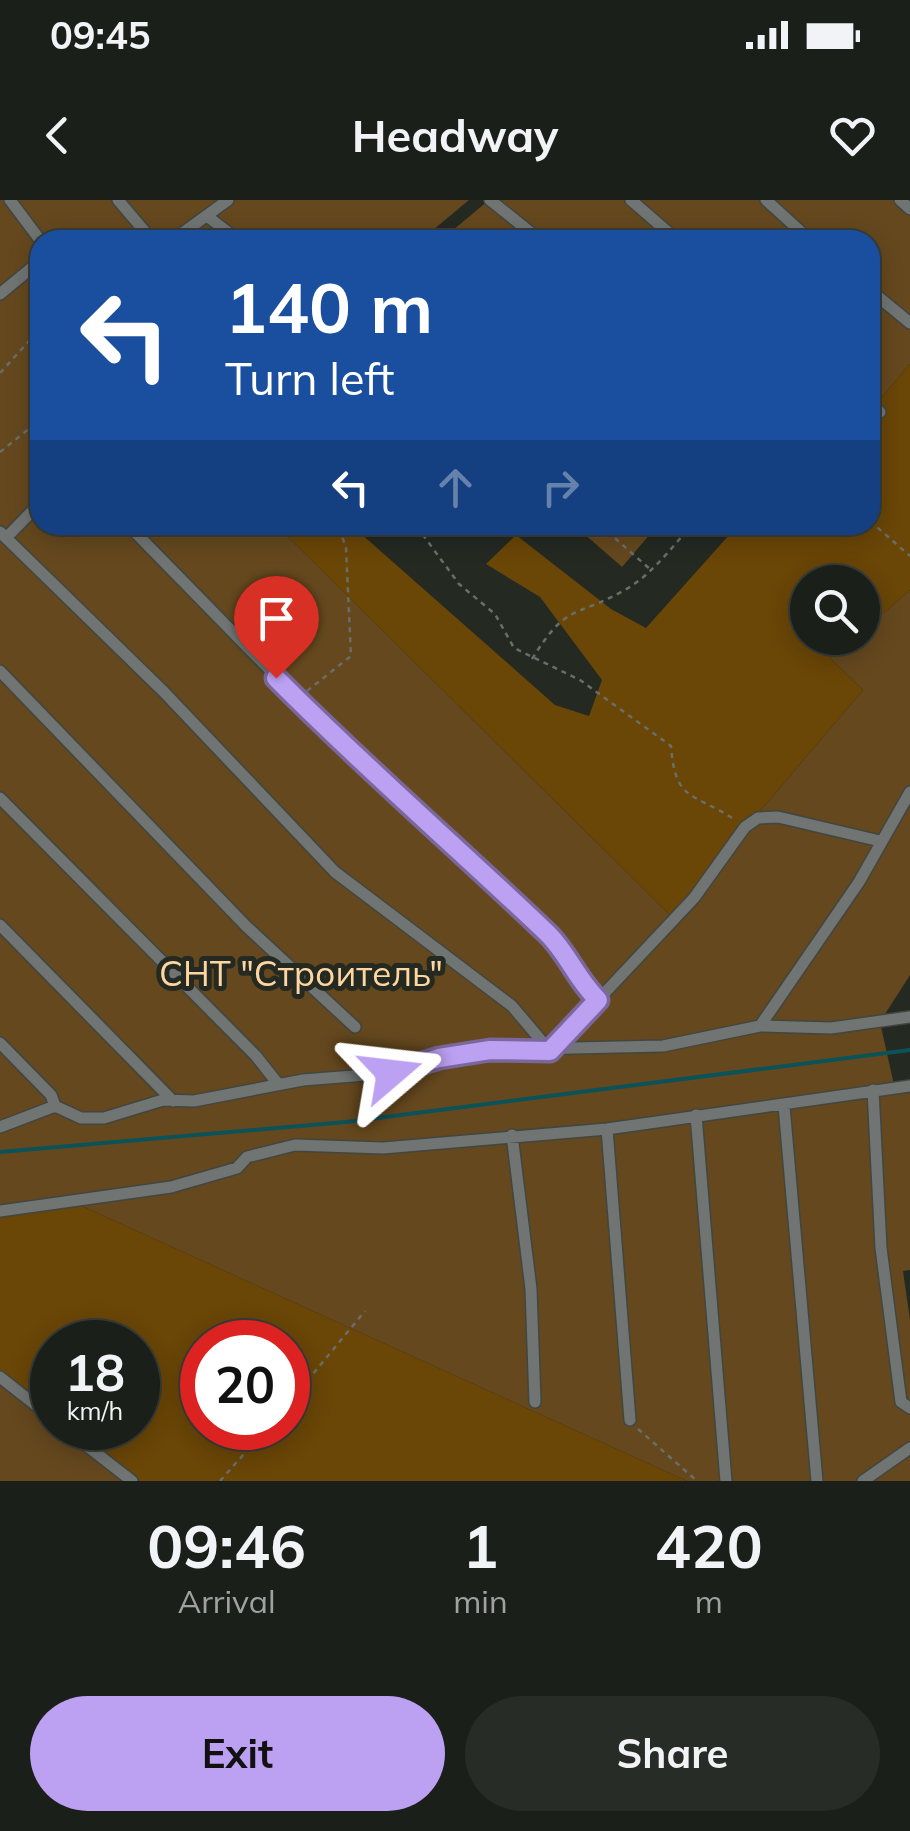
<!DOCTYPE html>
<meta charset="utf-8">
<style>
body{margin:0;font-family:Mulish,sans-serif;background:#282c27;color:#f1f3f6;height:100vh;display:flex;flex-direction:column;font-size:38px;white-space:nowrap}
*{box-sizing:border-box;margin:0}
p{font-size:32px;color:#a0a2a2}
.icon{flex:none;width:55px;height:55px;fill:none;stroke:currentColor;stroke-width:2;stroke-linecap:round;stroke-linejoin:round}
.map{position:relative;height:1281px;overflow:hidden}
.drawer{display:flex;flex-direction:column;background:#1b1f1a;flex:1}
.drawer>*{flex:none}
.banner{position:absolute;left:30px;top:30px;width:850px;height:305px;border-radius:30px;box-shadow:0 5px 25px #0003,0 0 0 2px #393d39;background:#1a4fa0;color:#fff;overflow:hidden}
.buttons{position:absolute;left:790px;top:365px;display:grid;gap:20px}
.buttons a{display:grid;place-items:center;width:90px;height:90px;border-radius:50%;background:#1b1f1a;box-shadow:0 5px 25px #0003,0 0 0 2px #393d39;font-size:50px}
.speed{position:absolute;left:30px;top:1120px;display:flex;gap:20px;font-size:50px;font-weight:700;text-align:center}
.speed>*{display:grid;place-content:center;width:130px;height:130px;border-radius:50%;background:#1b1f1a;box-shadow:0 5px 25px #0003,0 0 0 2px #393d39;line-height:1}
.speed small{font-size:25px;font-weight:400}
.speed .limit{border:15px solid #d22;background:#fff;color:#111}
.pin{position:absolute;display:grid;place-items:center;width:85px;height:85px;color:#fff;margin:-102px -42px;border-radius:50% 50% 50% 0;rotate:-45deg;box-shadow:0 0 10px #0007}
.pin .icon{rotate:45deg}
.me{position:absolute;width:110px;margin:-55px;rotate:73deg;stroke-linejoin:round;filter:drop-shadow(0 0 8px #0008)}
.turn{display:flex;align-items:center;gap:35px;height:210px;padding:0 30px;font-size:45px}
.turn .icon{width:130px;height:130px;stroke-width:2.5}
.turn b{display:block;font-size:70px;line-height:85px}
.lanes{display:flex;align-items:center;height:95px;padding:0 30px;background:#0003;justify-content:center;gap:50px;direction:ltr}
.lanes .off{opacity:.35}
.eta{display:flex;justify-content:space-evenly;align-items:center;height:170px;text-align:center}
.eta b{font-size:60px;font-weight:700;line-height:70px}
.cta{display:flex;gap:20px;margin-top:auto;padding:20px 30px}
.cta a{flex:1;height:115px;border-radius:60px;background:#bca0f2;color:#111;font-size:40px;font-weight:700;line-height:115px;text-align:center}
.cta a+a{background:#282c27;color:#f1f3f6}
.status{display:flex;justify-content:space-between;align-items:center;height:70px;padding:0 50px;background:#1b1f1a;direction:ltr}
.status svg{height:28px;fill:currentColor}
header{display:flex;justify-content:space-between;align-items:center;height:130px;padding:0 30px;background:#1b1f1a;font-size:45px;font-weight:700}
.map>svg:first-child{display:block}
</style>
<div class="status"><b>09:45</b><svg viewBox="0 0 49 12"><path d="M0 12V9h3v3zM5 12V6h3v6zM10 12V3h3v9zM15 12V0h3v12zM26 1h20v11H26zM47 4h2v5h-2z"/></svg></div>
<header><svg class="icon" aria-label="back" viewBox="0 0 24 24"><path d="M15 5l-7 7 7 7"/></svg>Headway<svg class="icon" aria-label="heart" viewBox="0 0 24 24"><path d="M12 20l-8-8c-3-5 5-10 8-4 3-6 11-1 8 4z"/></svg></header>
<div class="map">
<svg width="910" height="1281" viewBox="0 0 910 1281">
<rect width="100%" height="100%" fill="#242922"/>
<path fill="#65481e" d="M0,0H469L421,40H40V325H276L671,716L863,490L830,458L854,438H862L863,431L910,390V775L880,822L896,894L910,893V1070L903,1071L910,1120V1281H687L73,1002L0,1012Z
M489,0H910V164L870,211V40H441Z
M574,325H658L622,367Z
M0,1184L124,1281H0Z"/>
<path fill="#6a4607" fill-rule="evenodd" d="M910,164V390L863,431L862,382H808V438H854L830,458L863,490L671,716L276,325H351L555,505L589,516L602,480L540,397L486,364L516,335L611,409L646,428L738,325H870V211Z
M73,1002L687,1281H124L56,1228H138V1142H52V1225L0,1184V1012ZM202,1142H288V1228H202Z"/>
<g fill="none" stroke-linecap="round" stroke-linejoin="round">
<path stroke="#0c5259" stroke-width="4" d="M0,952L346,922L910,850"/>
<defs>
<path id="minor" d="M10,0L40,40
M118,0L152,40
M490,0L540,40
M631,0L677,40
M766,0L810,40
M900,0L910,9
M207,16L238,40
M173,40L228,0
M870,90L910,123
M0,94L40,61
M870,203L880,212
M128,325L359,561L551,737L578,780L598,800
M0,332L164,492L335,672L512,806L550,851
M6,338L40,303
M0,471L246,726L355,827
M0,598L256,856L278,884
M0,725L173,901
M760,826L859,682L910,592
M0,843L51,895L55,906
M550,851L694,698L745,627L758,618L778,617L880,641
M873,890L881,1048L901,1202L910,1208
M784,906L817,1281
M696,915L726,1281
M0,927L55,906L81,918H104L163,900L194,901L303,880L391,873L439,858L490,850L663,846L760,826L831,828L910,817
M607,929L630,1220
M512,935L531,1089L535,1202
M0,1011L171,987L237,968L247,957L295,945L383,948L607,929L910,886
M0,1177L52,1218
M64,1228L132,1281
M863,1281L910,1248"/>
</defs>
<use href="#minor" stroke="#414640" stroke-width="14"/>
<path stroke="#6a6e68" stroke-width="2.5" stroke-dasharray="5 5" stroke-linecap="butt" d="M0,173L40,129
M0,252L40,220
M870,321L910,356
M405,325L423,335L459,384L495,414L514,448L580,480L671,546C675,603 694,592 735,620
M600,325L651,370
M408,327L448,325
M532,459C567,403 572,419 623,391C651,376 671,348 692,325
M307,491L351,456L346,348L338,325
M288,1204L365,1111
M638,1229L697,1281
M220,1281L267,1228"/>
<use href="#minor" stroke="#707473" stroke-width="11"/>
</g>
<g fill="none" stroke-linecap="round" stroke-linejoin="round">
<defs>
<path id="route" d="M276,478C364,567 457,647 547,733C567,752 577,780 598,800L550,851L490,850L439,858L391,873"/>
</defs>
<use href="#route" stroke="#7a689d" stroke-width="25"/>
<use href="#route" stroke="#bca0f2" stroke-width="18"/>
</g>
<g text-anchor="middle" stroke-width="10" stroke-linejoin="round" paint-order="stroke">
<g font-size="35" fill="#ffd6a0" stroke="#242922">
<text x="301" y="786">СНТ "Строитель"</text>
</g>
</g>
</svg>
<div class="buttons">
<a><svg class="icon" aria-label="search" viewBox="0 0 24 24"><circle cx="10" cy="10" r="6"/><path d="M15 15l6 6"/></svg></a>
</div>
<div class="speed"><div>18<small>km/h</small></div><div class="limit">20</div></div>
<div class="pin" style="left:276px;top:478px;background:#d93025"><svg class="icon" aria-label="arrive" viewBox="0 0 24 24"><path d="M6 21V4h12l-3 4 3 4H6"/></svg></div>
<svg class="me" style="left:391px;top:873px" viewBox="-20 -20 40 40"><path d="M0-17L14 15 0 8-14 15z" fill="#bca0f2" stroke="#fff" stroke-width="4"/></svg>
<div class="banner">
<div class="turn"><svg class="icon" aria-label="left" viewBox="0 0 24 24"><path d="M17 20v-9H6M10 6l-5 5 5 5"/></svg><div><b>140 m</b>Turn left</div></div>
<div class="lanes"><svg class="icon" aria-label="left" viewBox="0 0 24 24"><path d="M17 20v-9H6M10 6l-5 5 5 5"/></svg><svg class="icon off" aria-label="ahead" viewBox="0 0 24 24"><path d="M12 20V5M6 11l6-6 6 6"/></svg><svg class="icon off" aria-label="right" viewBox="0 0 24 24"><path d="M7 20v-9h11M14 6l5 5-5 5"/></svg></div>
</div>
</div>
<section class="drawer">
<div class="eta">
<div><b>09:46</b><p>Arrival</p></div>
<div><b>1</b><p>min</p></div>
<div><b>420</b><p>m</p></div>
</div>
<div class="cta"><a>Exit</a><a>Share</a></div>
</section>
